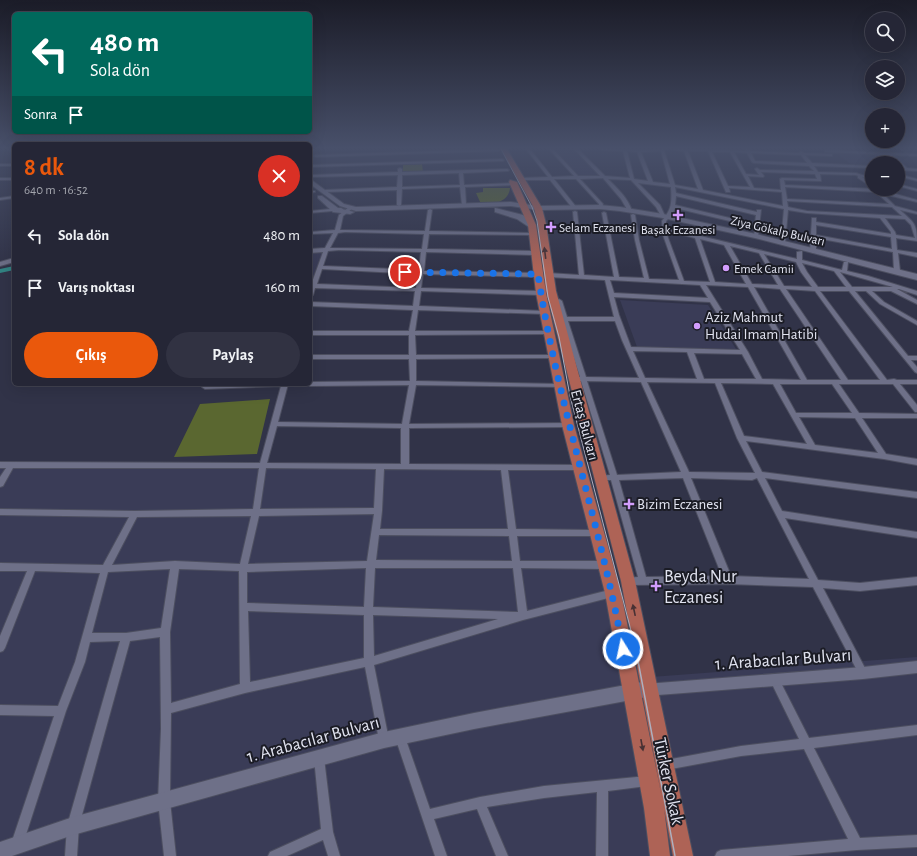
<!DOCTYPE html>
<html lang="tr">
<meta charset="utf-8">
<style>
body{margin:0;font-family:"Alegreya Sans",sans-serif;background:#313242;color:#f1f3f6;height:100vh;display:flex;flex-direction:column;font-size:15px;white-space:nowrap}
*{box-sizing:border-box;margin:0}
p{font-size:13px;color:#a3a5ad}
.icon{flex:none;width:22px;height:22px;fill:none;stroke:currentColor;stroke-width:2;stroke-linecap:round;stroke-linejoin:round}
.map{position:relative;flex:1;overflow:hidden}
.drawer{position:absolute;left:12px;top:142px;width:300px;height:244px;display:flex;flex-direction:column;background:#252636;border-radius:6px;box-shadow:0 4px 16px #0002,0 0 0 1px #424351}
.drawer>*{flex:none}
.hud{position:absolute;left:12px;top:12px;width:300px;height:122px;border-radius:6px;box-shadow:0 4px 16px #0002,0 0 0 1px #424351;background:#00695c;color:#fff;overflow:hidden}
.fabs{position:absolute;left:865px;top:12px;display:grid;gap:8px}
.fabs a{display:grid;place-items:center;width:40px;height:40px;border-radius:50%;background:#252636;box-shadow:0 4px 16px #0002,0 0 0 1px #424351;font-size:20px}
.pin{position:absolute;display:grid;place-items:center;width:34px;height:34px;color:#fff;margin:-17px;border:2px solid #fff;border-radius:50%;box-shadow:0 1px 4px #0007}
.me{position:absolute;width:44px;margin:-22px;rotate:350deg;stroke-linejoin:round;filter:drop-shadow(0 0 3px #0008)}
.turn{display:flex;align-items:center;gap:14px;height:84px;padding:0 12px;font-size:18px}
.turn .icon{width:52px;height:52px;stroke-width:2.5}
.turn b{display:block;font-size:28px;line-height:34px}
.then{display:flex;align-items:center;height:38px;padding:0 12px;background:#0003;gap:8px;font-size:15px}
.round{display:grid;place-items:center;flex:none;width:42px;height:42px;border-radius:21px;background:#313242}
.overview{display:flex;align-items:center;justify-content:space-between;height:68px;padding:0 12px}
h1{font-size:24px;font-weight:600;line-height:30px;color:#ea580c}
.cta{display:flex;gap:8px;margin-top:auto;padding:8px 12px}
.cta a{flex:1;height:46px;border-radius:24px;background:#ea580c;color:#fff;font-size:16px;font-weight:600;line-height:46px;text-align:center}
.cta a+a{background:#313242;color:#f1f3f6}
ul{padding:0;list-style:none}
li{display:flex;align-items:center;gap:12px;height:52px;padding:0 12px}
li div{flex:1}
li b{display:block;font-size:15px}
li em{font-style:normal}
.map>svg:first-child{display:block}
</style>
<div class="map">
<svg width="917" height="856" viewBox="0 0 917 856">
<rect width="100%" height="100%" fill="#313348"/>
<path fill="#3a3c57" d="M551,149H576L604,177H578Z
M836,153L884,155L894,163H872V166L856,165L849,163Z
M310,251H326L310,294Z
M620,300L708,305L736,349L637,347Z
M0,467L575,468L619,649L624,679L917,657V856H0Z"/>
<path fill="#5a6730" d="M422,164L423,172L403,173V165Z
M483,188H510C508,204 493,203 481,204L476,193L483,192Z
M270,399L257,454L174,457L200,404Z"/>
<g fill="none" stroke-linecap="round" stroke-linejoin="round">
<path fill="#328383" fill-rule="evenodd" d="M14,266V270L0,273V269Z"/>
<defs>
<path id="minor" d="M495,149L500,150L498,151L316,157L314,156L316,155Z
M526,149H530L552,177L574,176L549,149H553L578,176H600L574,149H578L605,176L630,178L623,151L602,150L600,149L639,150L668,149L664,150L675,185L698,189L684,151L675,150L673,149L746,151L745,149H749L750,151L799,153L801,151L804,153L831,154H832V156L805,155L812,163L872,166V168L814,166L818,172L856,173L872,178V180L862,177L872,184V187L858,178V176L856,175L820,174L821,181L784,180L785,185L878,189L917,200V202L883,194L895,206L917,212V214L900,210C913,222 917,223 917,241L896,238L897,250L917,253V257L898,253L900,271L897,273L894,271L893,252L816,238V251L813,253L810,251L812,218H816V222L891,234V232L880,218L807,213L788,210L785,243L783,244L781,243L784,209L675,187L676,193L757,212V210H761L758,236L756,237L754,236L755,227L675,208L672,215L666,221L667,228L797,259V252L802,251V260L842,270L844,262H848L847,271L868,276L917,291V295L899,289H897L917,300V304L891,291H872L884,302L917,321V325L880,304L866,291H855L908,356H917V360H911L917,367V373L915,372L849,291H820L887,380L894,379L897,380H917V384H900L917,405V412H915L893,384H839L859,413L917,414V418H862L886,454L917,459V465L884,459L746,441L762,472L917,492V498L765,478L782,511L917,532V538L785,518L818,580L860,583L917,577V585L860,591L823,588L866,670L868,673L866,676L863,678L860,676L813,587L728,584L628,585L625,584L624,581L625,578L638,577L611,480H596L595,478L596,476L610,475L581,381H573L570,379L573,377H580L562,321L557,320L556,319L557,318L561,317L556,301L559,299L562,301L567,317H614L605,280L548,277L545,275L548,273L579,275L573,212L575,211L577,212L584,275L614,277L602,213L604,212L606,213L619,277L644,278L635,240L631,215L633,214L635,215L639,240L649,279L679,280L663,235L662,221C672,209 672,202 671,187L638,183L660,205L665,216L663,217L661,216L656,207L631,180L608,179C617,188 628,198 632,211L630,212L628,211L621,199L603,178L580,179L603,204L602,208H600L598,207L599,204L576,179H554L577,208L573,209L550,180H519V178H520L548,177ZM627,151L637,152L648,181L634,179ZM661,151L670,184L653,182L641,152ZM688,151H708L726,192H730L729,188L782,192L783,206L703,190ZM712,152H730L750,187L728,186ZM734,152L747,153L752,162L754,163L809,166L814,171L760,170L757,168L755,169L759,175L746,174ZM751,153L801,155L807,163L755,161ZM761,172L815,174L817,179L782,178L780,179L781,190L754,188L748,176L763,177L764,176ZM785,187L876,192L889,204L787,199ZM676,196L756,215L755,224L675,205ZM787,201L892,207L902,216L807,211L788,207ZM885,218L905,219L911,225L915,238L896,235L895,232ZM816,225L891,237L892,249L816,235ZM667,231L695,238L710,282L684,281L667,235ZM700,239L724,245L746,284L715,282ZM730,246L759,253L778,285L752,284ZM764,254L796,262L801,272L812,287L784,286ZM802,263L834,271L846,287H818L807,272ZM840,272L893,287H852ZM610,280L700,285L708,298L614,293ZM706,285L748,287L801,380L762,379L748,352ZM754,287L780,289L841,380H807ZM786,289L815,291L880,380H848ZM614,297L710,302L740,350L631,347L619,315ZM568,321H615L622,340L639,378L586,377ZM633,351L687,352L697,379L645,378ZM694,353L742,354L756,379H704ZM587,381L641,382L681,472L617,475ZM647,382L715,383L737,438L755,473L689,472ZM721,383L773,384L807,444L744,436ZM780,384H832L852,413H796ZM799,417L855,418L878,453L815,445ZM683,478L722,576L646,577L619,480ZM691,478L752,480L757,478L809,579L731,576Z
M826,150L917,154V156L891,155L907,168L917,169V171L898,170V168H902L898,165V163H896L886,155L825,152V150Z
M502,159L504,160L503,161L310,167V165Z
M0,164H14V166H0Z
M400,168L402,169V172L507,169L509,170L508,171L463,173L464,185L514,183L516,184L514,185L465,187L466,205L464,206L462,205L460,187L402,189L401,205L399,206L397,205V190L323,192L321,191L323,190L397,187L398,175L310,177V175L398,172V169ZM459,173L460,185L402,187V175Z
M898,174L917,179V181L898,176Z
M0,178H14V180H0Z
M898,184L917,189V191L898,186Z
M310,191H315V192L310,193Z
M14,196V198L0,200V198Z
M349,207L353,208L343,216L340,230L425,231L428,210L430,209L432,210L429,231L533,233L535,234L533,235L429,234L427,249L535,251L538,253L535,255L426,252L424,271L538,273L541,275L538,277L423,274L421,288L541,291L544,293L541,295L421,291L419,306L544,311L547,313L546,314L418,310L415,331H548L550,332V334L415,335L416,355H554L556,356L557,357L556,358L416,359V381L560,384L563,386L562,387L416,385L409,424L568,423L571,425L568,427L409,428V464L582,465L583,467L582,469L579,470H508L516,529L596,530L599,531L600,533L599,535L596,536H517L520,561H605L608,562L609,565L608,568L605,569L521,568L527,611L613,589L616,590L617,593L616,596L523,620L374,665L389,740L388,744L384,745L380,744L379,740L365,667L245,693L171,713L170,801L176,856H164L158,801L161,729L160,637L130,641L79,826L77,856H65L67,826L120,641L90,642L85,662L66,711L23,844L21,848L17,850L13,848L11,844L54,716L0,715V705L58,706L75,662L100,573L35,571L5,648L3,651L0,652V636L27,571H0V563L103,565L129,517L0,515V509L135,511L253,509L259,468H13L3,486L0,487V477L6,468H0V462L260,463L281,386L205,389L202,387L203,384H288L278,422L402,424L409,385L310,386L307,384H310V382L410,381L409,359H310V355H409V335H310V331H409L413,310L310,306V302L413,306L415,291L315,288L313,295L310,297V288L323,252L310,253V249L325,248L333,233L310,234V232L335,230L339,215ZM345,232L424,234L422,249L330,248L338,233ZM339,250L421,252L419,270L323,266L328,251ZM322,269L418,274L416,288L317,284ZM277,426L401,428V464L267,463ZM266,468L376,469L374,508L260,509ZM384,469L501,470L508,529H380L382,511ZM374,514L367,561L248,564L259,516ZM251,516L240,564L175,561L112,565L137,517ZM379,535L509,536L512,561L376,560ZM366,568L364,607L247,603V572ZM375,568H513L518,612L373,607ZM170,569L161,628L126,633H92L108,572ZM179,569L239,571L240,684L171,703L170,632ZM248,611L364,615V658L250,682ZM373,615L498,619L374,656Z
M341,208L343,209V210L310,213V211Z
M14,258V262L0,266V262Z
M775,675L778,677L809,738L917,725V735L814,748L860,838L917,835V847L857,850L788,856H715L717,852L721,850L848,839L804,749L741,756L666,770L662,769L661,765L662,761L666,760L741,746L799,739L770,680L772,677Z
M400,732L404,733L405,737L430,809L480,797L544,786L647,776L651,777L652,781L651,785L647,786L608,791V856H596L597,792L544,798L487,807L508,856H496L477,809L434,819L447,856H435L395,737L396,733Z
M319,753L323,754L324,758L333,832L340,856H328L323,840L287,856H268L270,852L321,829L314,758L315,754Z"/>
<path id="tertiary" d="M917,661V673L863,679L645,696L640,694L639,690L640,686L645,684L863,667Z"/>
<path id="secondary" d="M310,179L344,204L356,207L511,202L538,206L600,205L620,207L663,214L756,234L917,274V280L755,238L663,218L620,211L600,209L538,210L511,206L356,211L340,206L310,184Z
M318,196H322L338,208L354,212L350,214L333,212L318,198Z
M495,208L523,215L536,225L529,227L517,219L495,212Z
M642,682L648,685L650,690L648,695L642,698L474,729L384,748L73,835L12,856H0V842L73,817L384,732L474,713Z"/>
<path id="primary" d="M501,149H507L542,208L546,224L556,291L635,581L693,856H673L621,581L546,291L538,224L534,208Z
M510,180L517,182L536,225L546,293L574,425L621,593L664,808L670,856H650L644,808L605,593L562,425L536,293L528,225L509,182Z"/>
</defs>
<use href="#minor" stroke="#4d4f60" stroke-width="2"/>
<use href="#tertiary" stroke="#4d4f60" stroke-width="2"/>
<use href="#secondary" stroke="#4d4f60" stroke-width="2"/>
<use href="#primary" stroke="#4d4f60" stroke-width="2"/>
<use href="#minor" fill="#6e7088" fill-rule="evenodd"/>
<use href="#tertiary" fill="#6e7088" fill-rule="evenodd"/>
<use href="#secondary" fill="#6e7088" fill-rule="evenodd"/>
<use href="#primary" fill="#ae6356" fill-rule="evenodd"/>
<path stroke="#aeb0bf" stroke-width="1" d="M501,149L532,207L537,221L548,297L559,337L570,396L635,646"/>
<path stroke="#aeb0bf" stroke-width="1.5" d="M635,645L675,856"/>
</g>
<defs><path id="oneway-solid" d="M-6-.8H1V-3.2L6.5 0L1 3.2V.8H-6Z"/></defs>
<g fill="#473134">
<use href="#oneway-solid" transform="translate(545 253) rotate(-97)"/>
<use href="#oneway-solid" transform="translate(634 610) rotate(-102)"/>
<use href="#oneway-solid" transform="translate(642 745) rotate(79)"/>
</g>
<linearGradient id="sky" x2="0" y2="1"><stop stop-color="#1b1c28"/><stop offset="0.55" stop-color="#48506a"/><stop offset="1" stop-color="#48506a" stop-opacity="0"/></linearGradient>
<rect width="917" height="269" fill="url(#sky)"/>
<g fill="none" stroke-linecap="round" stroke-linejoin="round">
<path stroke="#1a73e8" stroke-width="7" stroke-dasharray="0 12.6" d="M405,272L538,274C557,402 600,523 623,649"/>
</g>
<g fill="#d29dfd" stroke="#1b1c25" stroke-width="1.5">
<path d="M676 209h4v4h4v4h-4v4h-4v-4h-4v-4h4z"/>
<path d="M549 221h4v4h4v4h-4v4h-4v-4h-4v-4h4z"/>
<circle cx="726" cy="268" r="4"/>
<circle cx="697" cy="326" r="4"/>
<path d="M627 498h4v4h4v4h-4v4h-4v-4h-4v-4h4z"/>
<path d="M654 580h4v4h4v4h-4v4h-4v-4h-4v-4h4z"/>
</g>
<g text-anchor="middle" stroke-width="4" stroke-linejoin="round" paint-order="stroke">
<g font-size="13" fill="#e1e3f0" stroke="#1b1c25" text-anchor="start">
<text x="559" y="232">Selam Eczanesi</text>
<text x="678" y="234" text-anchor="middle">Başak Eczanesi</text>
<text x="734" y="273">Emek Camii</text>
</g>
<g font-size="13" fill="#e1e3f0" stroke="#1b1c25">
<text transform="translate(778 230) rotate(13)" y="5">Ziya Gökalp Bulvarı</text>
</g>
<g font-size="15" fill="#e1e3f0" stroke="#1b1c25" text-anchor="start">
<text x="705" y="322">Aziz Mahmut<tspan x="705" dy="17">Hudai Imam Hatibi</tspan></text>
<text x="637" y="509">Bizim Eczanesi</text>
</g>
<g font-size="15" fill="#e1e3f0" stroke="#1b1c25">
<text transform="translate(585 425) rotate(75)" y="5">Ertaş Bulvarı</text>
</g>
<g font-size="18" fill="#e1e3f0" stroke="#1b1c25" text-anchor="start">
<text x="664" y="582">Beyda Nur<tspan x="664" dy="21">Eczanesi</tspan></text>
</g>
<g font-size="18" fill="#e1e3f0" stroke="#1b1c25">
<text transform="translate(783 659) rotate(-4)" y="6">1. Arabacılar Bulvarı</text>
<text transform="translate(313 739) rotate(-15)" y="6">1. Arabacılar Bulvarı</text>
<text transform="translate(669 781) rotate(78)" y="6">Türker Sokak</text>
</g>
</g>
</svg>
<div class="fabs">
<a><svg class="icon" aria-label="search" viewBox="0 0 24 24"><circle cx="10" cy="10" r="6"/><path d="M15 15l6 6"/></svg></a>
<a><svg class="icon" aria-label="layers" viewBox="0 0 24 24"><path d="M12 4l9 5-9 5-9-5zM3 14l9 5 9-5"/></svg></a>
<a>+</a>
<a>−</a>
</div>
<div class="pin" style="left:405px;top:272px;background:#d93025"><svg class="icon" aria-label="arrive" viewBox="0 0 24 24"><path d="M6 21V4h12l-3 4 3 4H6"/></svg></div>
<svg class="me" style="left:623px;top:649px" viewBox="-20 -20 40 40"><circle r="17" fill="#1a73e8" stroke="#fff" stroke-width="3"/><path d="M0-11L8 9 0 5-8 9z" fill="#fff"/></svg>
<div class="hud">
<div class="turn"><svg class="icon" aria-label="left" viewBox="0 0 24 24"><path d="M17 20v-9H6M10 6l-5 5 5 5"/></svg><div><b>480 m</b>Sola dön</div></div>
<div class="then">Sonra<svg class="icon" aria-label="arrive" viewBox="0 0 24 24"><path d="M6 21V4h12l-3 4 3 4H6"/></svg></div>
</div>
<section class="drawer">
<div class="overview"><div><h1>8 dk</h1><p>640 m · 16:52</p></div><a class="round" style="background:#d93025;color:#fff"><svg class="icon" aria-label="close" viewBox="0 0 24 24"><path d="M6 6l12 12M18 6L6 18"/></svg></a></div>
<ul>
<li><svg class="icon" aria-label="left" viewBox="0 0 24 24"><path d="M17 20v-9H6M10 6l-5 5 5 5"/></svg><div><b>Sola dön</b></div><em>480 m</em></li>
<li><svg class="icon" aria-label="arrive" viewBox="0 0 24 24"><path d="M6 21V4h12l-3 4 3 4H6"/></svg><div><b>Varış noktası</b></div><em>160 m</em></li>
</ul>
<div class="cta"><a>Çıkış</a><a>Paylaş</a></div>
</section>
</div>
